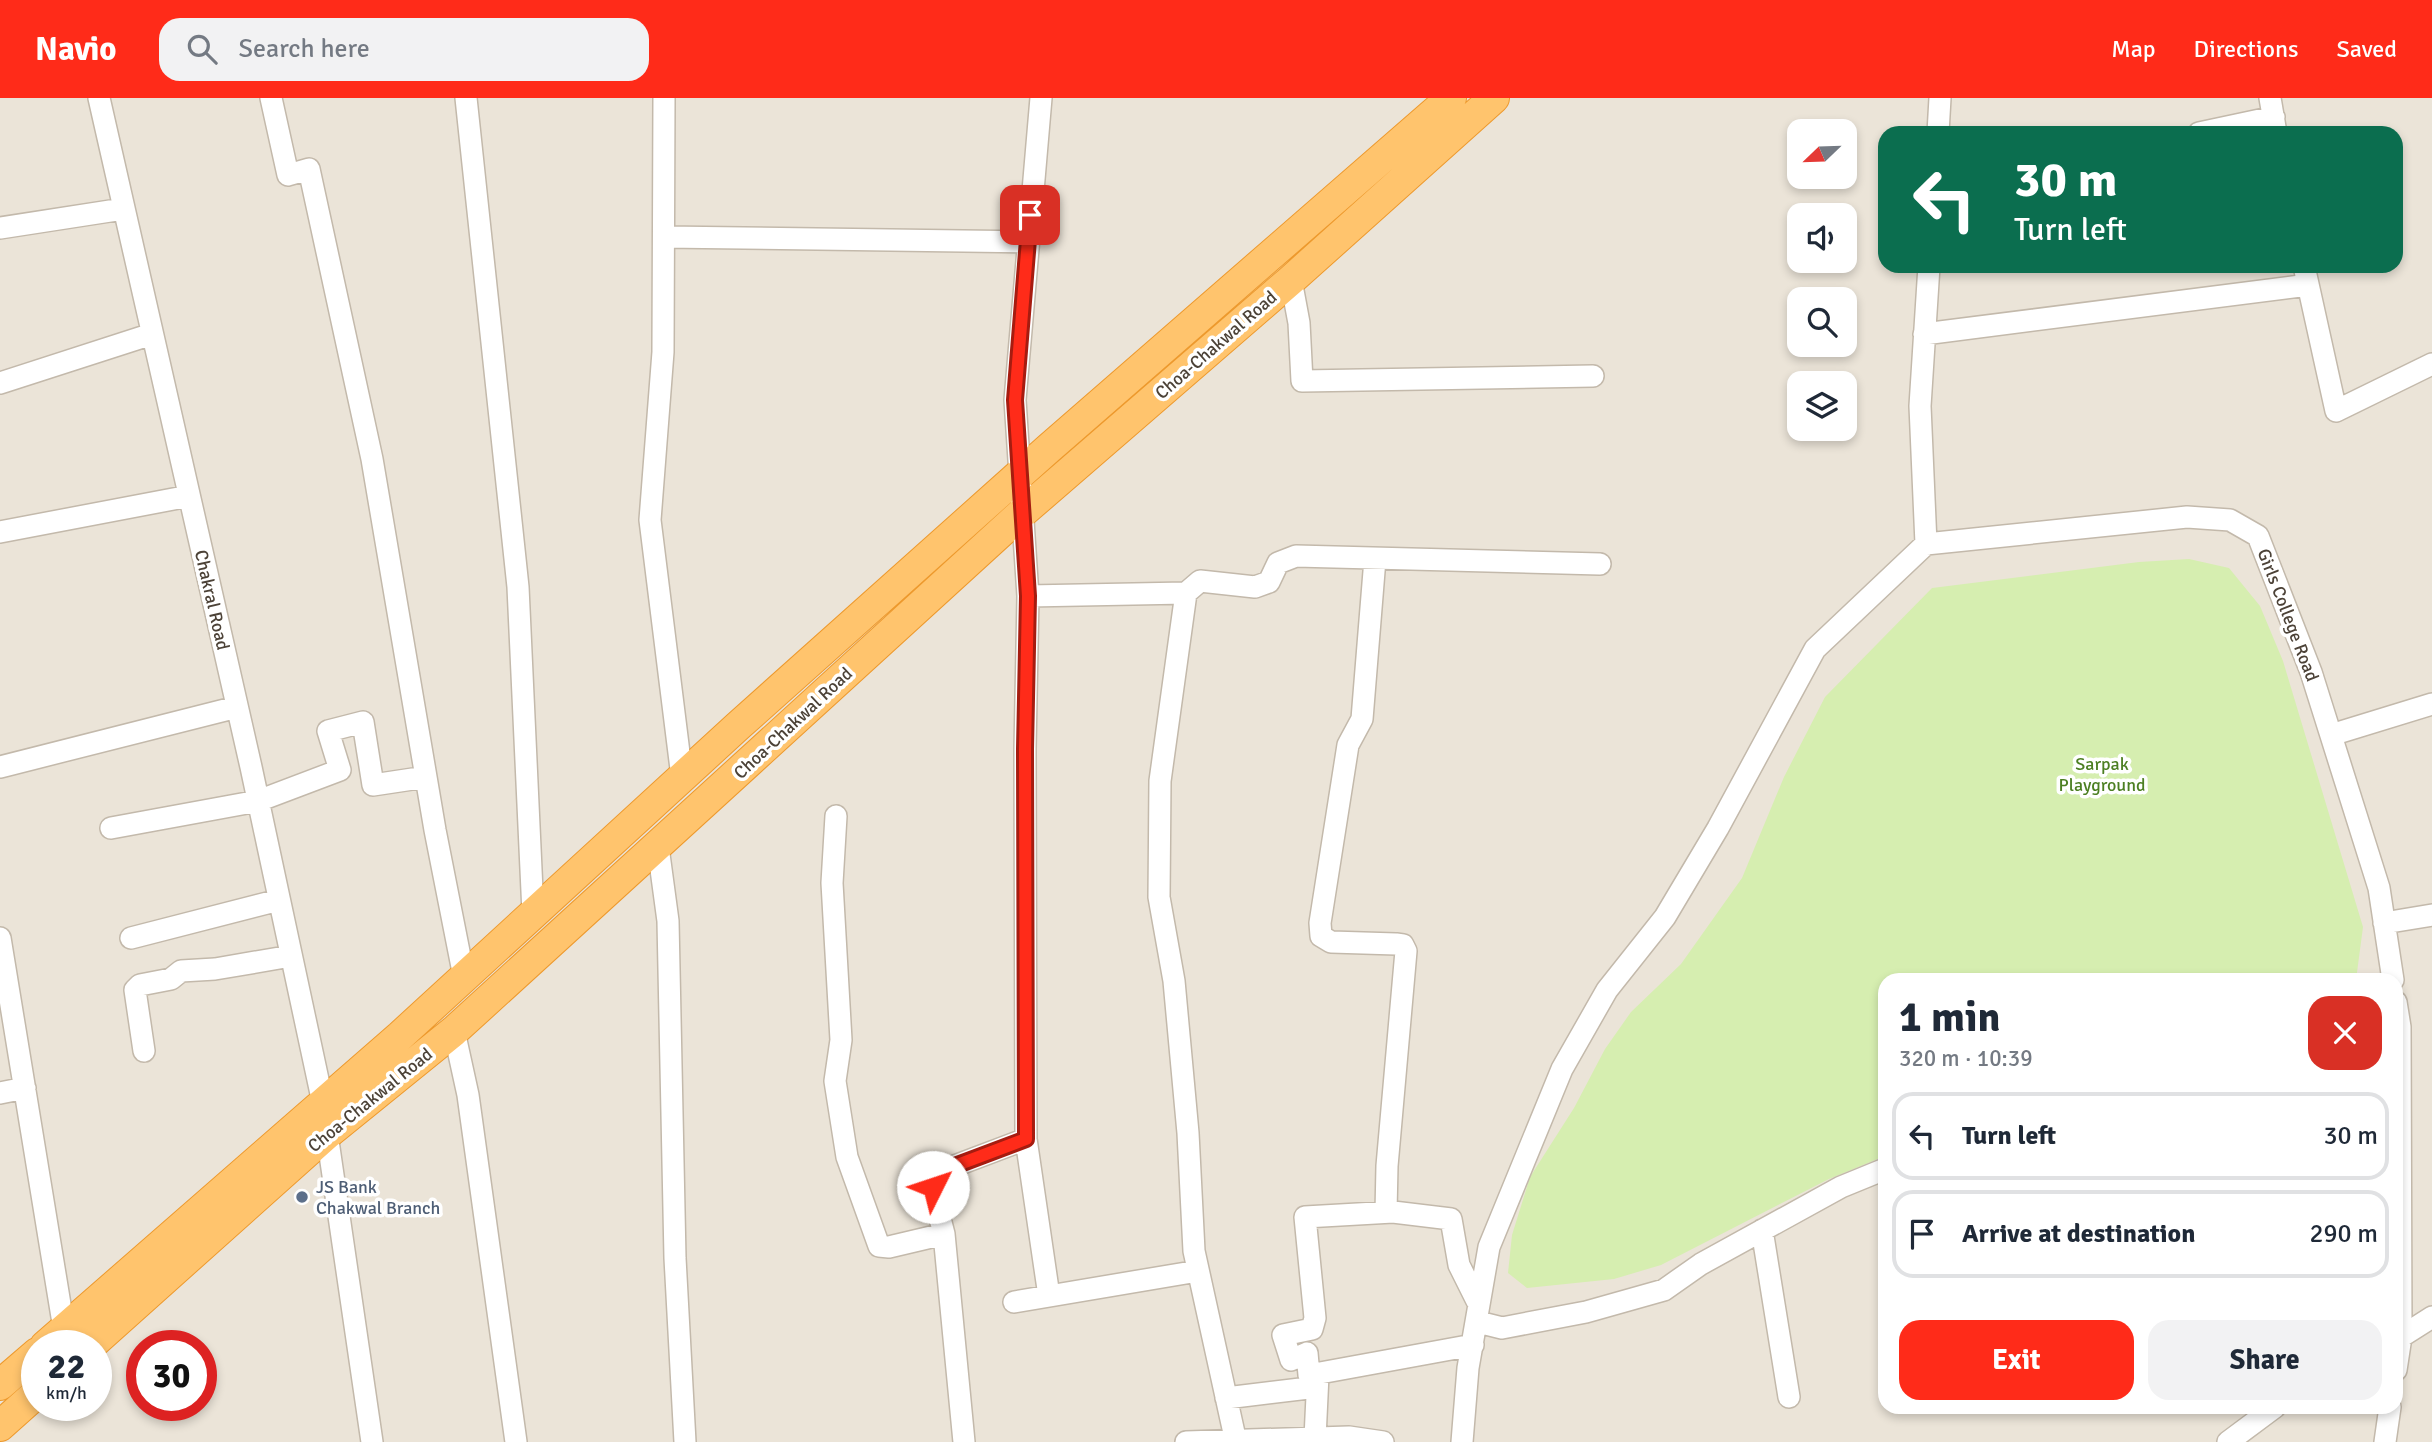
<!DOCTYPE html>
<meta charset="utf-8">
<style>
body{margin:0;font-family:Signika,sans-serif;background:#f2f2f3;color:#1f2937;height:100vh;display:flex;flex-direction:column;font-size:26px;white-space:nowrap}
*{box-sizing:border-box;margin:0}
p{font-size:23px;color:#747a83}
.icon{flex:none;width:38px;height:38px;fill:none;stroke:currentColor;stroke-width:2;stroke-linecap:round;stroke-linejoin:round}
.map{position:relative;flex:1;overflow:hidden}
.sheet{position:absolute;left:1878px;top:875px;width:525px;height:441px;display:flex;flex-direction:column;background:#fff;border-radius:21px;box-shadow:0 4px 10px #0003}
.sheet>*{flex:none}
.banner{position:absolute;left:1878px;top:28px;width:525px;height:147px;border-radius:21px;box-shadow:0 4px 10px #0003;background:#0b6e4f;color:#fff;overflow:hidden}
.needle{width:46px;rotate:247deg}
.fabs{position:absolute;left:1787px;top:21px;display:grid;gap:14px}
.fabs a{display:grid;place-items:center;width:70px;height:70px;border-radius:14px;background:#fff;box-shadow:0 4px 10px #0003;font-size:35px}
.speed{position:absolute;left:21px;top:1232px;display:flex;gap:14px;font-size:35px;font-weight:700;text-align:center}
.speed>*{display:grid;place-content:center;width:91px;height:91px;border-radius:50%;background:#fff;box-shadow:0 4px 10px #0003;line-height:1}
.speed small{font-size:18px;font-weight:400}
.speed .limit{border:10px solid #d22;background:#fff;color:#111}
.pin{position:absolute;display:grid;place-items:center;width:60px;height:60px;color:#fff;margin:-30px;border-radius:14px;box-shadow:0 4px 10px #0006}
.me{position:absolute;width:77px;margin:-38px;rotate:49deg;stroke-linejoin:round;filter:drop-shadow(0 0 5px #0008)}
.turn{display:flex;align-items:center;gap:24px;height:147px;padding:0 21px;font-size:32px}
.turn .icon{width:91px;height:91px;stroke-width:2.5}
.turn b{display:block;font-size:49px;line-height:60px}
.round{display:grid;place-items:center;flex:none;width:74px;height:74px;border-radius:21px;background:#f2f2f3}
.summary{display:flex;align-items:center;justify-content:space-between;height:119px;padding:0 21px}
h1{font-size:42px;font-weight:800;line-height:52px}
.primary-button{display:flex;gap:14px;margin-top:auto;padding:14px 21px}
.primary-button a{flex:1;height:80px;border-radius:21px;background:#ff2b19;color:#fff;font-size:28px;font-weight:800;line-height:80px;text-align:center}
.primary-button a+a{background:#f2f2f3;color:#1f2937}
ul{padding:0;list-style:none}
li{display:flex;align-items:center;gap:21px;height:88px;margin:0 14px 10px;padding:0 7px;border:4px solid #e0e1e3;border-radius:21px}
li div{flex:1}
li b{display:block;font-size:26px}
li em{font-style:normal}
header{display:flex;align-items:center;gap:42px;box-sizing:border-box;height:98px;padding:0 35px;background:#ff2b19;color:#fff}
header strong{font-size:33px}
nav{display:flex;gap:38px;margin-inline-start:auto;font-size:24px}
.search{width:490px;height:63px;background:#f2f2f3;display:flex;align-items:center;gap:18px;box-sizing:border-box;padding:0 24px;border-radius:21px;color:#747a83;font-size:26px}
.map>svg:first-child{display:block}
</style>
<header>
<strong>Navio</strong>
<div class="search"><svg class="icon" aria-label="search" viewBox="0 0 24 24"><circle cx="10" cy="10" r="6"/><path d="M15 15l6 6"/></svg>Search here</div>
<nav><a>Map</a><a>Directions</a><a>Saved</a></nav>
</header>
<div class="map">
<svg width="2432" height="1344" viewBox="0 0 2432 1344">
<rect width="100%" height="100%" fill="#f6f2ea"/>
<path fill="#ebe4d8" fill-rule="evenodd" d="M0,0H2432V1344H0ZM1799,33H1844V79H1799ZM1885,35H2396V168H1885ZM1799,117H1844V163H1799ZM1799,201H1844V247H1799ZM1799,285H1844V331H1799ZM1885,882H2396V1309H1885ZM37,1248H96V1307H37ZM142,1248H201V1307H142Z"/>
<path fill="#d6eeb0" d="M2189,461L2229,470L2260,508L2283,563L2363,829L2356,882H1885V1058L1829,1081L1661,1167L1614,1181L1527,1190L1508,1175L1512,1137L1530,1079L1574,1010L1605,951L1631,914L1681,866L1742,780L1784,679L1825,599L1932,490L2139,464Z"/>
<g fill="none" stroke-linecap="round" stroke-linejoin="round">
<defs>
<path id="minor" d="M99,0L251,669L323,1005
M271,0L288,77L309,71L372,361L435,732L464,879
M466,0L518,489L533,815
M664,0L663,254L650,422L682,679
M1041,0L1015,302L1028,498L1025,651L1026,1041L1049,1198
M2270,0L2276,35
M1938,35L1940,0
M2199,35L2274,19
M0,130L123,111
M664,139L1028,144
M2304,168L2336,313L2432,266
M1291,182L1299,225L1302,283L1593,278
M1924,236L2308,187
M0,285L152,236
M0,434L189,398
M1926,446L2187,419L2230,422L2258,438L2311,574L2379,790L2393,882
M1375,461L1362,621L1348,647L1320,825L1321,838L1331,844L1396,846L1403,847L1406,853L1387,1068L1386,1114
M1186,495L1160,683L1159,799L1174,883L1188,1035L1194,1153L1236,1344
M1028,498L1186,495L1200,483L1255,489L1269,484L1278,465L1296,458L1600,466
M2331,637L2432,606
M0,669L237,609
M836,718L832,785L841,942L835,983L847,1059L879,1148L889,1149L944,1136
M111,730L258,703L340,672L328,633L363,624L373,687L426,679
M658,749L668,823L675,1160L685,1344
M2384,825L2432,817
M0,840L64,1231
M131,840L279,802
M2396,904L2400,929L2401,1239L2396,1272
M454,933L468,997L516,1344
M144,953L135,892L140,887L171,881L181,873L215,871L291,858
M0,995L25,990
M327,1036L372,1344
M1762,1132L1789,1299
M1014,1204L1198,1173
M1478,1224L1502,1230L1586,1214L1664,1192L1701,1166L1841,1089L1885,1071
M2396,1242L2432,1219
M1473,1247L1309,1277L1307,1255L1291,1262L1283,1237L1312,1231L1315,1220L1305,1119L1393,1114L1451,1121L1459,1167L1477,1203
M1226,1300L1317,1289
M1315,1340L1318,1277
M964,1344L944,1136L932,1089L936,1080L944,1072L1026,1041
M1186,1344L1349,1339L1383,1344
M1462,1344L1468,1270L1489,1149L1562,971L1607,892L1665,819L1718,730L1815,551L1926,446L1920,308L1929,168
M2228,1344L2275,1309
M2385,1344L2390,1309"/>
<path id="highway" d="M45,1248L400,938L738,628L1048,351L1451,0
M90,1248L327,1036L454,933L1023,414L1291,182L1494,0
M0,1287L37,1255
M0,1328L37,1295"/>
</defs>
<use href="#minor" stroke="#c3b9ab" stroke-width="24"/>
<use href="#highway" stroke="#ed992d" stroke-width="32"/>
<use href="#minor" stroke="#fff" stroke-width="21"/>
<use href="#highway" stroke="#ffc46d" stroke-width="30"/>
</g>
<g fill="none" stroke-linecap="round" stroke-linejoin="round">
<defs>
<path id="route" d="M933,1089L936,1080L944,1072L1026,1041L1025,651L1028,498L1015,302L1030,117"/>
</defs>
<use href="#route" stroke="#a61c10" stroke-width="18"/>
<use href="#route" stroke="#ff2b19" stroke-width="12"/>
</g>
<circle fill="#5c6f8a" stroke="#fff" stroke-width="2.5" cx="302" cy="1099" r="7"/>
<g text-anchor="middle" stroke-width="7" stroke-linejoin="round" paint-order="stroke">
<g font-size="18" fill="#4c4237" stroke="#fff">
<text transform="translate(1216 247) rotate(-41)" y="6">Choa-Chakwal Road</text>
<text transform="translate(212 502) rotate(77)" y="6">Chakral Road</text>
<text transform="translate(2288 517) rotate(69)" y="6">Girls College Road</text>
<text transform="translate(793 625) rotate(-43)" y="6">Choa-Chakwal Road</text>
<text transform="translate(370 1002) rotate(-39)" y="6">Choa-Chakwal Road</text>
</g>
<g font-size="18" fill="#4c7f22" stroke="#fff">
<text x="2102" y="672">Sarpak<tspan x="2102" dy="21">Playground</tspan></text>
</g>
<g font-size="18" fill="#4e5e75" stroke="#fff" text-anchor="start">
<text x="316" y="1095">JS Bank<tspan x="316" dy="21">Chakwal Branch</tspan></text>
</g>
</g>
</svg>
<div class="fabs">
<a><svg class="needle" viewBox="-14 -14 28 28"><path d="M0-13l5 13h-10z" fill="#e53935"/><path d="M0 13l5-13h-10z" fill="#747a83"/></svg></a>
<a><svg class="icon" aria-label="sound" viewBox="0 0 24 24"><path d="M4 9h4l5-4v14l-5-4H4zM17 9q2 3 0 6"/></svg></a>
<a><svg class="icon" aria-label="search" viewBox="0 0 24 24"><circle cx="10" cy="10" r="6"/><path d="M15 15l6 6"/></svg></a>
<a><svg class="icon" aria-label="layers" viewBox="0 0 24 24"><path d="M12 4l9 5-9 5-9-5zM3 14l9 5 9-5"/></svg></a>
</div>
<div class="speed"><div>22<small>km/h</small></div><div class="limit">30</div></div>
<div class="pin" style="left:1030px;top:117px;background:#d93025"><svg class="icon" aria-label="arrive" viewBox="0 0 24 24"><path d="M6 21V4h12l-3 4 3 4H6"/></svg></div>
<svg class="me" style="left:933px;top:1089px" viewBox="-20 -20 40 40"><circle r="19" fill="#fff"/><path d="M0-13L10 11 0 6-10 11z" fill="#ff2b19"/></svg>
<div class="banner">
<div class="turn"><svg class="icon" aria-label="left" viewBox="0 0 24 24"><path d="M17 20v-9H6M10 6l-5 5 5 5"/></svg><div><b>30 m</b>Turn left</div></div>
</div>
<section class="sheet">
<div class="summary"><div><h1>1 min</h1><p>320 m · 10:39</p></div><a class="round" style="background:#d93025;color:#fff"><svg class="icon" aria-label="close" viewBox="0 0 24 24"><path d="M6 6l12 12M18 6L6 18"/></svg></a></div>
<ul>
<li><svg class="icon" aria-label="left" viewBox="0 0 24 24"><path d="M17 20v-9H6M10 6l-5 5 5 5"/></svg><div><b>Turn left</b></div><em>30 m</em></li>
<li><svg class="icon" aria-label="arrive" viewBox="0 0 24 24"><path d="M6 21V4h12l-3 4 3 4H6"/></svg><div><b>Arrive at destination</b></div><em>290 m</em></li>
</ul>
<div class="primary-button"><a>Exit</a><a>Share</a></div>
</section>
</div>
